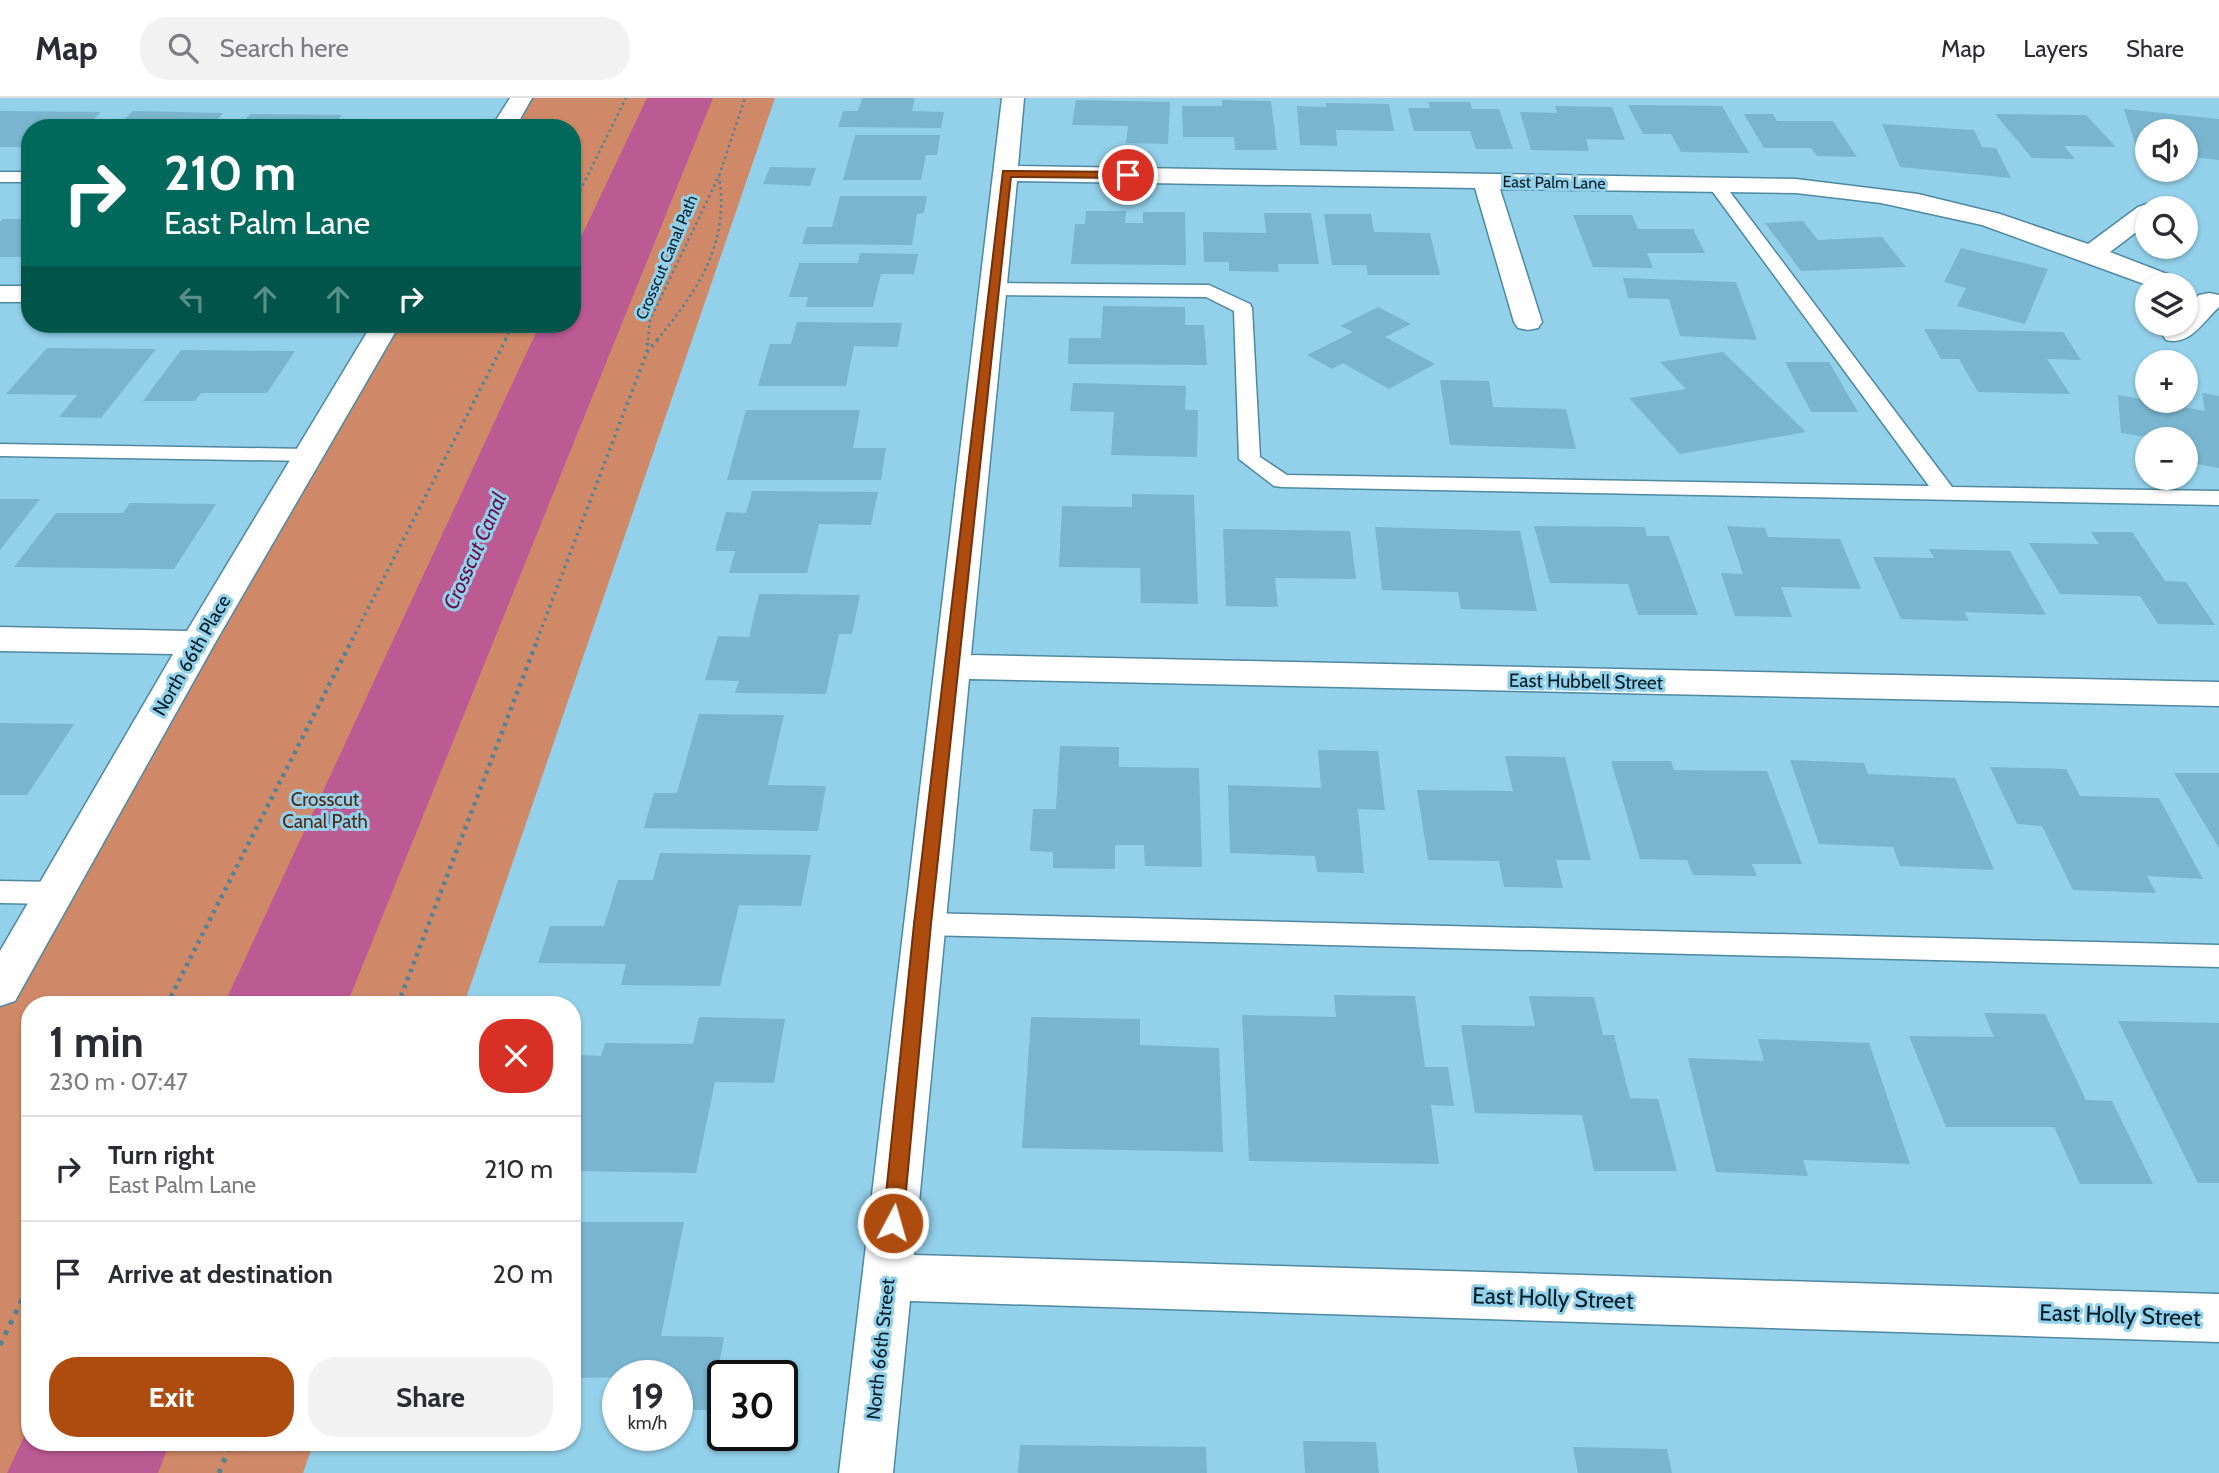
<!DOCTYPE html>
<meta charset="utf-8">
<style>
body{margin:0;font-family:Cabin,sans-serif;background:#f2f2f3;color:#2b2b33;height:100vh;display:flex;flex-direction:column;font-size:26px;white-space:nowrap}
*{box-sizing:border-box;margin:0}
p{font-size:23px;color:#7c7c81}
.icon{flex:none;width:38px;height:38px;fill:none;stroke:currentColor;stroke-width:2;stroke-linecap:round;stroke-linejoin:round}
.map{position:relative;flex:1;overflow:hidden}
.panel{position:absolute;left:21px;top:898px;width:560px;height:455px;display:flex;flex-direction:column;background:#fff;border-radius:28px;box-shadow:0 2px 5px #0004}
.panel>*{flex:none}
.guide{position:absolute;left:21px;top:21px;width:560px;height:214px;border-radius:28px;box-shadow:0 2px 5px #0004;background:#00695c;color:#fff;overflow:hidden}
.fabs{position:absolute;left:2135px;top:21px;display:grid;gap:14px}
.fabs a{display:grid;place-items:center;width:63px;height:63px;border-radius:50%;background:#fff;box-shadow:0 2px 5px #0004;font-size:35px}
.speed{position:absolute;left:602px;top:1262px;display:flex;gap:14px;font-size:35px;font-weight:700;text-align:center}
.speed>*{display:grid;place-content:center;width:91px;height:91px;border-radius:50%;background:#fff;box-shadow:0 2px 5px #0004;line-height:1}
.speed small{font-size:18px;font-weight:400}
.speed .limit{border:4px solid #111;border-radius:10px;background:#fff;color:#111}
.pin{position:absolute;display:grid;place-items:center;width:60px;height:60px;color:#fff;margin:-30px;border:4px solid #fff;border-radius:50%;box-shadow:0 2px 7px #0007}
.me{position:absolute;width:77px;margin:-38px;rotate:6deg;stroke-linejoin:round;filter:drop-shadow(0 0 5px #0008)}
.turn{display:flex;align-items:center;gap:24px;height:147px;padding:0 28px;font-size:32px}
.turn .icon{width:91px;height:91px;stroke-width:2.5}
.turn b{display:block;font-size:49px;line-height:60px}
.lanes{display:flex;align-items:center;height:66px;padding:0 28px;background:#0003;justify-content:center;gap:35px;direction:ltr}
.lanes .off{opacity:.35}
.round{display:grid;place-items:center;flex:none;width:74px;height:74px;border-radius:28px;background:#f2f2f3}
.overview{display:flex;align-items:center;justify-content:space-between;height:119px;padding:0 28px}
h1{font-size:42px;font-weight:700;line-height:52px}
.button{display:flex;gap:14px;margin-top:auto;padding:14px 28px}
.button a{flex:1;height:80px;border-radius:28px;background:#ae4c0f;color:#fff;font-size:28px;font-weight:700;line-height:80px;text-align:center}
.button a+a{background:#f2f2f3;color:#2b2b33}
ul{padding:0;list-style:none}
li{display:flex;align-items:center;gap:21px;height:105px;padding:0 28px;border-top:2px solid #e1e1e2}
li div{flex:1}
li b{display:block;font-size:26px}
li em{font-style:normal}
header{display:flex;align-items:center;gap:42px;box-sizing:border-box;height:98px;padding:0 35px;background:#fff;border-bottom:2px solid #e1e1e2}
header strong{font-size:33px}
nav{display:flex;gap:38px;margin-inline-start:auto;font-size:24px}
.search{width:490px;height:63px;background:#f2f2f3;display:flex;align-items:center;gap:18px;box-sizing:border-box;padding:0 24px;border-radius:28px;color:#7c7c81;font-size:26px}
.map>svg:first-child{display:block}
</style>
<header>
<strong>Map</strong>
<div class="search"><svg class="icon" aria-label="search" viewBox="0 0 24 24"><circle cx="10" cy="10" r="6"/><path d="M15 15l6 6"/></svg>Search here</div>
<nav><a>Map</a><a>Layers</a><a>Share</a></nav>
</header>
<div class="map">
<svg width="2219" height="1375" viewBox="0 0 2219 1375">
<rect width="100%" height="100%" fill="#93d0ea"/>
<path fill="#d08968" d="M521,0H775L464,906H30V1344H314L303,1375H0V891L197,545L386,226H572V30H503Z"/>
<path fill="#bc5a94" d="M647,0H713L347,906H224L540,226H572V158Z
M30,1326V1344H170L158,1375H7Z"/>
<path fill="#79b5ce" d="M862,0H915L912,13L944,14L941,30L838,29L843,13H858Z
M1076,2L1170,4L1168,46L1126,45L1128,28L1072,27Z
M1222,2L1271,3L1277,52H1235L1234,39H1183L1182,8H1222Z
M1428,4H1470L1472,11H1499L1513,51H1476L1470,33H1414L1408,10H1430Z
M1326,5L1389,6L1394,33L1336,32L1337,48L1300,47L1297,8L1326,9Z
M1628,7L1722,8L1749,55L1681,54L1671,36H1643Z
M1555,8L1612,9L1625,42L1586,41L1589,53L1531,52L1520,14L1557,15Z
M2124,11L2219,21V62L2193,59L2192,54L2186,53V33H2147V49L2136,48Z
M0,13L101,14L85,30H30V49H0Z
M133,13L223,15L209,30H115Z
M250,16L342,17L331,30H238Z
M1744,16H1773L1777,23H1833L1857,59L1817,58L1811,50H1764Z
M1995,16L2086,17L2116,49L2064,48L2075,61L2032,60Z
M359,21L452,22L447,30H353Z
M1882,26L1974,32L1982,49L1996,50L2011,80L1900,69Z
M855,37H940L937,57H926L921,82H843Z
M770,69L816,70L810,88L763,86Z
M840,98H927L924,115L917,116L912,147L802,146L807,129H832Z
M1086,113H1126L1125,125H1143V114H1185L1186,167L1071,166L1075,126H1085Z
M1264,115H1311L1319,166H1278L1279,174L1229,173V164H1204L1203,134L1266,135Z
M1324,116H1371L1374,134L1430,135L1440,177H1368L1366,167H1332Z
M1573,117H1632L1638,131H1693L1705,155H1647L1653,170L1593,169Z
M3,121H30V159H0V124Z
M1803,123L1818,142L1882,139L1906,169L1801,173L1765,125Z
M1961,150L2048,171L2025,226L1957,208L1966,190L1944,184Z
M860,155L918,156L914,176H881L873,209H806L808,199H789L799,165H858Z
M1623,180L1736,184L1757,242L1680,238L1669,201L1628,200Z
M1103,208L1185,209V227H1204L1207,267L1068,266L1069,240H1101Z
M1378,209L1411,226L1385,239L1435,266L1389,291L1343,265L1332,271L1307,257L1353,234L1340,228Z
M797,224L902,225L898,249L854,248L846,288H758L770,246H791Z
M1924,231L2063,234L2081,262L2047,261L2070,296L1978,294L1959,261H1941Z
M47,250L156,251L101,320L59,319L77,297L6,296Z
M181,252L295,253L267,295H201L195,303H143Z
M1723,254L1806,334L1680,356L1629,300L1686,291L1660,264Z
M1785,264H1829L1858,314H1811Z
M1440,282L1489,283L1493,309L1566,311L1576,351L1450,347Z
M1073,285L1186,288L1185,312H1198L1197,359L1111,357L1114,314L1070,313Z
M2202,295L2219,298V370L2186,364V341H2158L2121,335L2118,297L2205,313Z
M746,312H860L853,350H886L881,382H727Z
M752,393L878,394L871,427L819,426L807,475H729L735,453H715L726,414L746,415Z
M1132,396L1194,397L1198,506L1141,505L1140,470L1059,469L1062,408L1132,409Z
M0,401H40L0,452Z
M130,405L216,406L174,471L14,469L56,415H123Z
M1534,428L1645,429L1647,438H1669L1698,517H1638L1628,486L1550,485Z
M1727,428L1765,430L1768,439L1840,441L1861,491L1781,489L1792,519L1735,518L1721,475L1743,476Z
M1375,429L1520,433L1537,513L1461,511L1458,494L1382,492Z
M1223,431L1350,433L1356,481L1275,480L1278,509L1226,508Z
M2091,434H2132L2165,483L2186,484L2215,527L2158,526L2140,498L2060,496L2029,445L2099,446Z
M1929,451L2010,453L2046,517L1964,514L1969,523L1901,521L1873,459L1934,460Z
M759,496L860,497L852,536H839L826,596L735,595L739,583L705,582L718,538L749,539Z
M699,616L784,617L768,687L826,688L818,733L644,730L654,695H677Z
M0,625L74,626L27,697H0Z
M1060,648L1119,649V669L1199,670L1202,769L1145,768L1144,747H1115V771L1053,770V754L1030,753L1033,711H1056Z
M1318,652L1378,653L1385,712L1358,711L1364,775L1317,774L1315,758L1230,755L1228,687L1321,690Z
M1505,658L1565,659L1591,762H1556L1563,790L1504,789L1499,763L1428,762L1417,692L1513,693Z
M1790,662L1864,665L1868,676L1955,680L1994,772L1900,768L1893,749L1819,746Z
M1611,663H1671L1674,672L1767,673L1802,766H1752L1757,778L1693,777L1687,762L1640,761Z
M1990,669L2066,671L2080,698L2159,700L2203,781L2147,778L2156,795L2073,792L2042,728L2017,726Z
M2174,675H2219V750Z
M660,755L811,757L801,808L739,807L720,888L621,887L626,866L538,865L550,828H604L618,782H653Z
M1334,897L1415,898L1425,969H1448L1454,1008L1431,1007L1439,1066L1249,1063L1242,917L1336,919Z
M1529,898L1594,899L1603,937H1614L1630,1000L1658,1001L1677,1073H1594L1582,1017L1475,1015L1461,927L1535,928Z
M1984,915L2045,916L2086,1002L2112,1003L2153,1086H2080L2054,1029H1946L1909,938L1994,939Z
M699,919L785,921L774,985L715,984L696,1075L572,1073V991L582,957L601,958L605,945L693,946Z
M1031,919L1140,921V947L1219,950L1223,1054L1022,1050Z
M2118,923L2219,925V1085H2198Z
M1758,941L1869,945L1910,1066L1803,1062L1808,1078L1716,1074L1688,960L1764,963Z
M572,1124H684L661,1238L724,1239L711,1312H677V1278L572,1280Z
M617,1283L618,1311H610Z
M1303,1343L1376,1344L1379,1375H1305Z
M1020,1347L1206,1349L1207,1375H1018Z
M1573,1349L1667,1351L1672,1375H1578Z"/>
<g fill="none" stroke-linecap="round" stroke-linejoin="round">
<defs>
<path id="lane" d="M0,74H30V84H0Z
M1715,81L1721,82L1952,389L2219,393V407L1282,389L1274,388L1239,361L1234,213L1206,199L992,197L983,191L992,185L1209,187L1250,206L1252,210L1260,359L1287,377L1929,388L1707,86Z
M0,346L308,351L315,353L319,357L315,361L308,363L0,358Z
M0,783L55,784L65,787L69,795L65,803L55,806L0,805Z
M923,815L2219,847V869L923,837L913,834L909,826L913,818Z"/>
<path id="street" d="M510,0H532L515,30H491Z
M1002,0H1024L1018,68L1796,81L1918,96L2000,116L2088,146L2138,109L2147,106L2157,110H2147V126L2110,154L2180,181L2184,187H2147L1982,127L1881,105L1796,95L1500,91L1542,224L1538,230L1528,232L1518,230L1514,224L1475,90L1017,83L971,557L2219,584V608L969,581L914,1157L2219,1196V1244L910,1203L893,1375H839Z
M0,188H30V204H0Z
M2209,195L2219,197V209C2203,224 2190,248 2166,242L2162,236L2170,226H2186V211L2199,197Z
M372,226H400L215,545L15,903L0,908V853L173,556L0,553V529L187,533Z"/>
</defs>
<use href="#lane" stroke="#4e89a1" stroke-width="3"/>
<use href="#street" stroke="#4e89a1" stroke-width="3"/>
<path stroke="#548194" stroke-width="2.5" stroke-dasharray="2.5 3.5" stroke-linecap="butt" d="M572,109L626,0
M505,242L513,226
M648,242L650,222L719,78L745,0
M657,242C697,193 730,146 719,79"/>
<path stroke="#548194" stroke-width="3.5" stroke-dasharray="2.5 4.5" stroke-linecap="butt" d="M647,254L658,241
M352,542L506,241
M537,542L647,254L648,241"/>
<path stroke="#548194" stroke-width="4.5" stroke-dasharray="3.5 5" stroke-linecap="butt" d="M167,906L353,540
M398,906L538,540"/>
<path stroke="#548194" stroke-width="5" stroke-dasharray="4.5 7" stroke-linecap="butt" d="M0,1247L30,1185
M219,1375L231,1344"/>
<use href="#lane" fill="#fff" fill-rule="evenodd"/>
<use href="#street" fill="#fff" fill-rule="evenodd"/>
</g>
<path fill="#ae4c0f" stroke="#71310a" stroke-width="2" d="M1003,73L1128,74L1133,77L1128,80L1011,79L931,826L903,1125L900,1131L893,1134L886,1131L883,1125L914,826Z"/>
<g text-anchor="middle" stroke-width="6" stroke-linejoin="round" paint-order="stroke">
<g font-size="16" fill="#041d27" stroke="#93d0ea">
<text transform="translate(1554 84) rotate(1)" y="6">East Palm Lane</text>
<text transform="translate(666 159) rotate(-67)" y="6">Crosscut Canal Path</text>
</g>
<g font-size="19" fill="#041d27" stroke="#93d0ea">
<text transform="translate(191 557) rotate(-60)" y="7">North 66th Place</text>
<text transform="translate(1586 583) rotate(1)" y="7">East Hubbell Street</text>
<text transform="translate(880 1251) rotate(-84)" y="7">North 66th Street</text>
</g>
<g font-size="19" fill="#522915" stroke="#93d0ea">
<text x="325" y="708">Crosscut<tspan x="325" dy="22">Canal Path</tspan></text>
</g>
<g font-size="21" font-style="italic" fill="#6a0e4b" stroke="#93d0ea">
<text transform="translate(475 453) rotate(-66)" y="7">Crosscut Canal</text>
</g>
<g font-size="23" fill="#041d27" stroke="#93d0ea">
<text transform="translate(1553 1200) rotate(2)" y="8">East Holly Street</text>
<text transform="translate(2120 1217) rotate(2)" y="8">East Holly Street</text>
</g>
</g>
</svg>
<div class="fabs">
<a><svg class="icon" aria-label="sound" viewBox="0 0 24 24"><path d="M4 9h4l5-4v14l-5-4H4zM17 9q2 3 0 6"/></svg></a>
<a><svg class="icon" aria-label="search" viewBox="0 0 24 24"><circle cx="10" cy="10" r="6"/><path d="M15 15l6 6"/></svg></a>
<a><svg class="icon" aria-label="layers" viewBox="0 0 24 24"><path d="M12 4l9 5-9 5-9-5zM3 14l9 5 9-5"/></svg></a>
<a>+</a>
<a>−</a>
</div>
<div class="speed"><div>19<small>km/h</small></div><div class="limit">30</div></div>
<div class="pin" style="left:1128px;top:77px;background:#d93025"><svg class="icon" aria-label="arrive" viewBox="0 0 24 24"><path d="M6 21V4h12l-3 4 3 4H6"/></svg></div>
<svg class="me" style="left:893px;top:1125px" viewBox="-20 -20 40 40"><circle r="17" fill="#ae4c0f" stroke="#fff" stroke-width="3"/><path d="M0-11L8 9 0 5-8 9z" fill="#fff"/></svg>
<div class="guide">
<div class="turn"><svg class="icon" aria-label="right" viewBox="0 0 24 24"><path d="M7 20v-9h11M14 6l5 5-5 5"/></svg><div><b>210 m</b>East Palm Lane</div></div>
<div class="lanes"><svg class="icon off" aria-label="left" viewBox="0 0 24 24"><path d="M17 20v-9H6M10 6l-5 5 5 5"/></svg><svg class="icon off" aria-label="ahead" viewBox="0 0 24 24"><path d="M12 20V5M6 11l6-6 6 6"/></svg><svg class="icon off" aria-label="ahead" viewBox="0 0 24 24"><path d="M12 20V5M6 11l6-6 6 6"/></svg><svg class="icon" aria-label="right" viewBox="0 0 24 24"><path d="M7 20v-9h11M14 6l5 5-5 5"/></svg></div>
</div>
<section class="panel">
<div class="overview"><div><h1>1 min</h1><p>230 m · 07:47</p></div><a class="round" style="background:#d93025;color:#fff"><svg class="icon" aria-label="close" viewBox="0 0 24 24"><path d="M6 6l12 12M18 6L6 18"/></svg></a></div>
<ul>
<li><svg class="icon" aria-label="right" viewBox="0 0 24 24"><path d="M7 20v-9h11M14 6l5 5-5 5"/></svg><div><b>Turn right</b><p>East Palm Lane</p></div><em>210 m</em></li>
<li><svg class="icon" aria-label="arrive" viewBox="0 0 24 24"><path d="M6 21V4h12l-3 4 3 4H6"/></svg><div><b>Arrive at destination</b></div><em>20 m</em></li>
</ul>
<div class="button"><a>Exit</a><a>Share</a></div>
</section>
</div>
